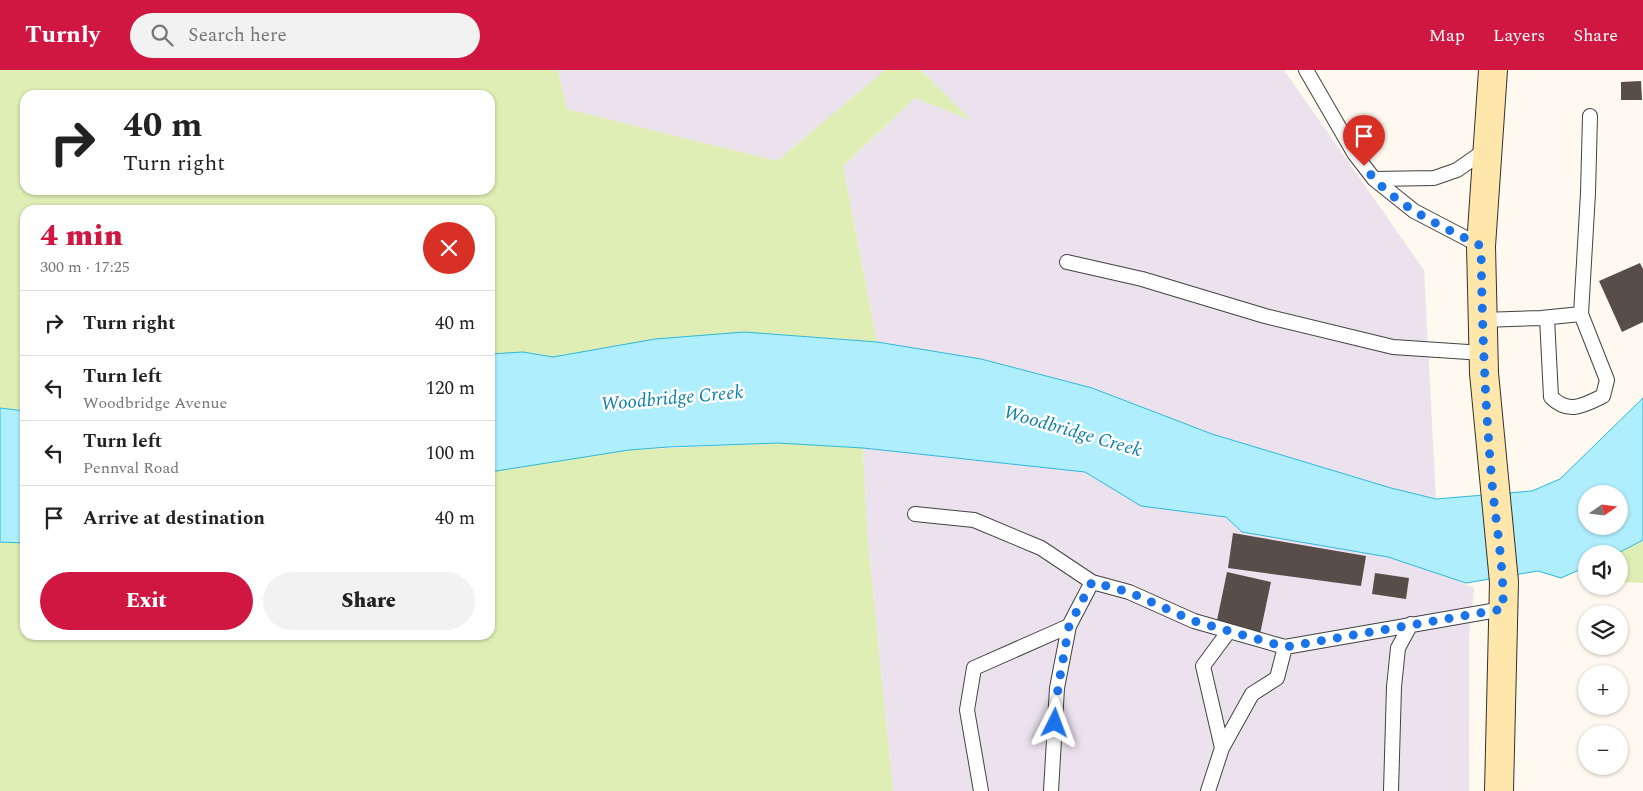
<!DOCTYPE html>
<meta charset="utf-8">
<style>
body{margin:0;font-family:Spectral,serif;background:#f2f2f2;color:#222;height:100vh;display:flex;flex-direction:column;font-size:19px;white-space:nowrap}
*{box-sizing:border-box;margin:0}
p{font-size:16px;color:#767676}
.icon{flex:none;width:28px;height:28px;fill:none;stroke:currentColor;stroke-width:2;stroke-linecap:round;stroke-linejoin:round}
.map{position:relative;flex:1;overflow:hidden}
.drawer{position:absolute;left:20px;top:135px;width:475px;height:435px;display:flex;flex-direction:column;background:#fff;border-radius:15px;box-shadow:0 1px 4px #0004}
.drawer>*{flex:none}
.banner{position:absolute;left:20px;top:20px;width:475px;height:105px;border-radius:15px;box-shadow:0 1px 4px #0004;background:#fff;color:#222;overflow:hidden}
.needle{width:32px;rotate:76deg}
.controls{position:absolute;left:1578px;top:415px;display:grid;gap:10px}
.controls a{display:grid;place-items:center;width:50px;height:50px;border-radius:50%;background:#fff;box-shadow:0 1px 4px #0004;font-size:25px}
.pin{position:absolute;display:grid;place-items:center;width:42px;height:42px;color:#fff;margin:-51px -21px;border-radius:50% 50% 50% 0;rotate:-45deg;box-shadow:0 0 5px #0007}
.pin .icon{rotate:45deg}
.me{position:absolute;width:55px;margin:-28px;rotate:3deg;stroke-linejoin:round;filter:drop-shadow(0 0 4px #0008)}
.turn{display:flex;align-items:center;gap:18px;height:105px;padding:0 20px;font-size:22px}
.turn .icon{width:65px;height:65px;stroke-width:2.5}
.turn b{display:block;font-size:35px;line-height:42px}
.round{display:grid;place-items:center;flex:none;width:52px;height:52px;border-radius:26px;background:#f2f2f2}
.headline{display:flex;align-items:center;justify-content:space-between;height:85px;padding:0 20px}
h1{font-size:30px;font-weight:800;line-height:38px;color:#cf1742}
.button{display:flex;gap:10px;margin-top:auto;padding:10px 20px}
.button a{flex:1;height:58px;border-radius:30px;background:#cf1742;color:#fff;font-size:20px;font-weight:800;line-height:58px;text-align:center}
.button a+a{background:#f2f2f2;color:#222}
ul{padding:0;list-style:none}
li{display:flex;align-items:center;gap:15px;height:65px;padding:0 20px;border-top:1px solid #e0e0e0}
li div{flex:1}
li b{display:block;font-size:19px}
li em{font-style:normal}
header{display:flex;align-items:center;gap:30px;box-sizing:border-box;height:70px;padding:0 25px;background:#cf1742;color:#fff}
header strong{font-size:24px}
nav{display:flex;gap:28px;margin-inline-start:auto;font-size:18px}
.search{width:350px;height:45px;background:#f2f2f2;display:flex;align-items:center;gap:12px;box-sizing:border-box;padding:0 18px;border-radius:28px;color:#767676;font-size:19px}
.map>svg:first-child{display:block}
</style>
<header>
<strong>Turnly</strong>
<div class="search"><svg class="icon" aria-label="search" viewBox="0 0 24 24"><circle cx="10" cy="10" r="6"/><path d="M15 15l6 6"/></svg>Search here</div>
<nav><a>Map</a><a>Layers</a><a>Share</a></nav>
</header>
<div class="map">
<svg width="1643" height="721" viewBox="0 0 1643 721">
<rect width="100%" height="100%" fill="#fff9f0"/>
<path fill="#ebe2ee" d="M558,0H885L777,91L567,39Z
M921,0H1284L1424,200L1436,429L1391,418L1212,364L1092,318L981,289L877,272L843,96L915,28L969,49Z
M863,378L1085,402L1141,436L1226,447L1242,462L1388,487L1436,501L1474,518L1469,567V721H893L867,461Z"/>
<path fill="#deeeb5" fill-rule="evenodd" d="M0,0H558L567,39L777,91L885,0H921L971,50L915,28L843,96L877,272L744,262L655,269L553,287L523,282L490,284V140H25V341L0,338ZM25,25H490V120H25Z
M778,373L863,378L867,461L893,721H0V472L25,473V565H490V402L629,380Z
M1643,470V513L1619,512V484H1616Z"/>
<path fill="#afeefd" stroke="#2db8dc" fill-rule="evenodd" d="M744,262L877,272L981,289L1092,318L1212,364L1391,418L1436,429L1532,421L1560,409L1643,328V470L1616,484H1586V497L1561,508L1538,501L1466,513L1388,487L1242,462L1226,447L1141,436L1085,402L863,378L778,373L668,377L629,380L490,402V284L523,282L553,287L655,269ZM1586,424H1619V456H1586Z
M0,338L25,341V473L0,472Z"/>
<path fill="#594d4a" d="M1641,11L1642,30H1621V12Z
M1640,193L1643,199V252L1622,262L1599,211Z
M1233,463L1366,486L1361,516L1228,498Z
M1227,502L1271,512L1260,564L1216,555Z
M1375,503L1409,508L1406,529L1372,524Z"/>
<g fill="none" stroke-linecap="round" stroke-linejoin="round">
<defs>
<path id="lane" d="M1306,0L1354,83L1374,109
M1481,176L1414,141L1374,109L1434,108L1457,100L1487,79
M1067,192L1142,209L1265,246L1393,277L1483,283
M1547,248L1551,327C1569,345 1584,335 1603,326L1607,310L1581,244
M1482,250L1541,248L1581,244L1588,123L1590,46
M915,444L974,450L1041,478L1092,512L1129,522L1194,551L1285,577L1503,539
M1222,678L1203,596L1229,561
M981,721L967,640L974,598L1069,556L1092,512
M1051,721L1057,618L1069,556
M1208,721L1222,678L1252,624L1277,608L1285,577
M1391,721L1394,617L1398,578L1411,554"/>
<path id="secondary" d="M1493,0L1481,176L1484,303L1504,512L1499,721"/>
</defs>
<use href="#lane" stroke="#424242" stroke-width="16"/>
<use href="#secondary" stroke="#313131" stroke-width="30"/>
<use href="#lane" stroke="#fff" stroke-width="14"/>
<use href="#secondary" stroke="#ffe6ab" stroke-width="28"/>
</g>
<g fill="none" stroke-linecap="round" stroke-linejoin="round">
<path stroke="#1a73e8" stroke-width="9" stroke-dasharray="0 16.2" d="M1055,653L1058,618L1069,556L1092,512L1129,522L1194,551L1285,577L1503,539C1504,496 1496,455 1492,413C1485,334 1482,255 1481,176C1438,154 1393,136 1364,96"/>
</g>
<g text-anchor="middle" stroke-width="5" stroke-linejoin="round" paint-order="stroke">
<g font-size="19" font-style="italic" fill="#0980a7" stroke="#fff">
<text transform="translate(672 327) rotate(-5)" y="7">Woodbridge Creek</text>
<text transform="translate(1073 360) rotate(16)" y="7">Woodbridge Creek</text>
</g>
</g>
</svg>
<div class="controls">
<a><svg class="needle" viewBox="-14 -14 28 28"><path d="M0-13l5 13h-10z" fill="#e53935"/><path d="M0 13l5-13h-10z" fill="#767676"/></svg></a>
<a><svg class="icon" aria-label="sound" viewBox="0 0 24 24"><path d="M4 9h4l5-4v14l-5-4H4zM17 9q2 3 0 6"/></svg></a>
<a><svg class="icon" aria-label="layers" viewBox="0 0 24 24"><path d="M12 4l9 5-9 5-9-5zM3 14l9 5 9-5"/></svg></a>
<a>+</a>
<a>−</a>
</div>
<div class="pin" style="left:1364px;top:96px;background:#d93025"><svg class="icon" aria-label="arrive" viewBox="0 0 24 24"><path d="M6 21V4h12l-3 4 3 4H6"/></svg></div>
<svg class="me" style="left:1055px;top:653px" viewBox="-20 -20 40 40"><path d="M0-17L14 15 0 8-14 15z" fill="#1a73e8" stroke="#fff" stroke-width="4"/></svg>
<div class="banner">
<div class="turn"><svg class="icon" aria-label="right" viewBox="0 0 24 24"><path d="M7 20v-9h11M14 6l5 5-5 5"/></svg><div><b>40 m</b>Turn right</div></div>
</div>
<section class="drawer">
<div class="headline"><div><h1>4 min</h1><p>300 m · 17:25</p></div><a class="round" style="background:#d93025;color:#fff"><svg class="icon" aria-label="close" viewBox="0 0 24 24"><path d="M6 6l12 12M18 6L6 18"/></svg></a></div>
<ul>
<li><svg class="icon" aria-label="right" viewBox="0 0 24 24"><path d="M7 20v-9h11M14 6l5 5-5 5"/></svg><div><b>Turn right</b></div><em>40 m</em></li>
<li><svg class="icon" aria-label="left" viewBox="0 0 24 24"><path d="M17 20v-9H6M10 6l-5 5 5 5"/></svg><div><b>Turn left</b><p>Woodbridge Avenue</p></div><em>120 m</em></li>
<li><svg class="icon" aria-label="left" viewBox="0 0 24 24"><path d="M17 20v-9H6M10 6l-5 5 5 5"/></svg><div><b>Turn left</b><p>Pennval Road</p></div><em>100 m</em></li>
<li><svg class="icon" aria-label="arrive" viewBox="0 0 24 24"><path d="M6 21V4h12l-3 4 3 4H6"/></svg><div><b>Arrive at destination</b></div><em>40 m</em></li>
</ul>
<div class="button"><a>Exit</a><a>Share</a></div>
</section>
</div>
